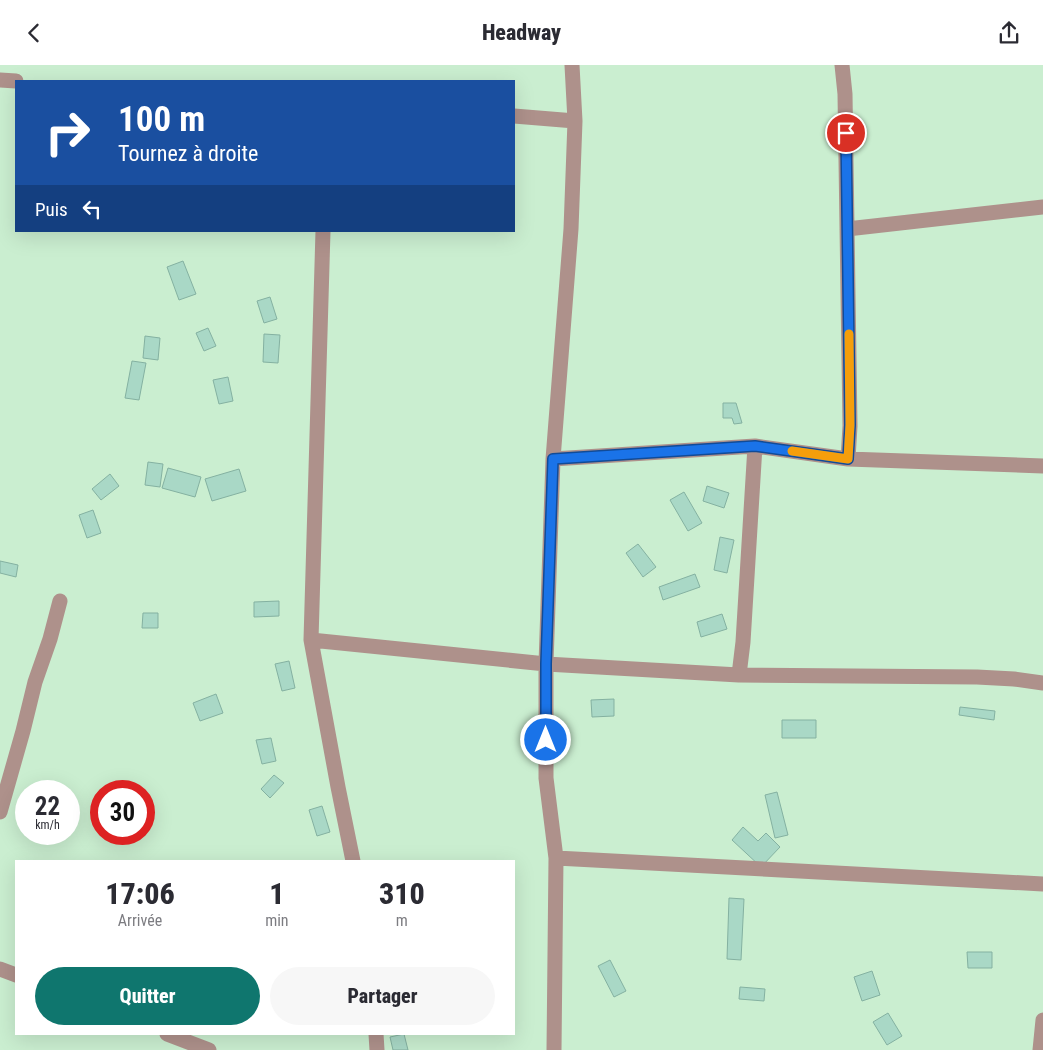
<!DOCTYPE html>
<html lang="fr">
<meta charset="utf-8">
<style>
body{margin:0;font-family:"Roboto Condensed",sans-serif;background:#f7f7f7;color:#2b2b33;height:100vh;display:flex;flex-direction:column;font-size:19px;white-space:nowrap}
*{box-sizing:border-box;margin:0}
p{font-size:16px;color:#7c7c81}
.icon{flex:none;width:28px;height:28px;fill:none;stroke:currentColor;stroke-width:2;stroke-linecap:round;stroke-linejoin:round}
.map{position:relative;flex:1;overflow:hidden}
.panel{position:absolute;left:15px;top:795px;width:500px;height:175px;display:flex;flex-direction:column;background:#fff;border-radius:0px;box-shadow:0 5px 20px #0002}
.panel>*{flex:none}
.guide{position:absolute;left:15px;top:15px;width:500px;height:152px;border-radius:0px;box-shadow:0 5px 20px #0002;background:#1a4fa0;color:#fff;overflow:hidden}
.speed{position:absolute;left:15px;top:715px;display:flex;gap:10px;font-size:25px;font-weight:700;text-align:center}
.speed>*{display:grid;place-content:center;width:65px;height:65px;border-radius:50%;background:#fff;box-shadow:0 5px 20px #0002;line-height:1}
.speed small{font-size:12px;font-weight:400}
.speed .limit{border:8px solid #d22;background:#fff;color:#111}
.pin{position:absolute;display:grid;place-items:center;width:42px;height:42px;color:#fff;margin:-21px;border:2px solid #fff;border-radius:50%;box-shadow:0 1px 5px #0007}
.me{position:absolute;width:55px;margin:-28px;rotate:0deg;stroke-linejoin:round;filter:drop-shadow(0 0 4px #0008)}
.turn{display:flex;align-items:center;gap:18px;height:105px;padding:0 20px;font-size:22px}
.turn .icon{width:65px;height:65px;stroke-width:2.5}
.turn b{display:block;font-size:35px;line-height:42px}
.then{display:flex;align-items:center;height:48px;padding:0 20px;background:#0003;gap:10px;font-size:19px}
.eta{display:flex;justify-content:space-evenly;align-items:center;height:85px;text-align:center}
.eta b{font-size:30px;font-weight:800;line-height:35px}
.primary-button{display:flex;gap:10px;margin-top:auto;padding:10px 20px}
.primary-button a{flex:1;height:58px;border-radius:30px;background:#0f766e;color:#fff;font-size:20px;font-weight:800;line-height:58px;text-align:center}
.primary-button a+a{background:#f7f7f7;color:#2b2b33}
header{display:flex;justify-content:space-between;align-items:center;height:65px;padding:0 20px;background:#fff;font-size:22px;font-weight:800}
.map>svg:first-child{display:block}
</style>
<header><svg class="icon" aria-label="back" viewBox="0 0 24 24"><path d="M15 5l-7 7 7 7"/></svg>Headway<svg class="icon" aria-label="share" viewBox="0 0 24 24"><path d="M12 15V3M7 8l5-5 5 5M5 13v7h14v-7"/></svg></header>
<div class="map">
<svg width="1043" height="985" viewBox="0 0 1043 985">
<rect width="100%" height="100%" fill="#caeed0"/>
<path fill="#a9d8c6" stroke="#84b1a1" d="M183,196L196,229L179,235L167,202Z
M270,232L277,254L264,258L257,236Z
M208,263L216,281L204,286L196,268Z
M264,269L280,270L278,298L263,297Z
M145,271L160,273L158,295L143,293Z
M132,296L146,298L139,335L125,333Z
M228,312L233,336L219,339L213,315Z
M723,338H736L742,358L734,359L732,353H723Z
M148,397L163,399L160,422L145,420Z
M168,403L201,412L195,432L162,423Z
M239,404L246,426L212,436L205,414Z
M110,409L119,421L101,435L92,424Z
M707,421L729,428L724,443L703,436Z
M684,427L702,458L688,466L670,435Z
M93,445L101,468L87,473L79,450Z
M720,472L734,475L727,508L714,505Z
M638,479L656,502L643,512L626,488Z
M0,496L18,500L16,512L0,508Z
M695,509L700,522L663,535L659,522Z
M279,536V551L254,552V537Z
M143,548H158V563H142Z
M722,549L727,564L701,572L697,557Z
M289,596L295,623L282,626L275,599Z
M216,629L223,648L200,656L193,638Z
M614,634V651L592,652L591,635Z
M960,642L995,646L994,655L959,650Z
M782,655H816V673H782Z
M271,673L276,696L262,699L256,675Z
M274,710L284,718L270,733L261,724Z
M777,727L788,770L775,773L765,730Z
M322,741L330,767L317,771L309,745Z
M743,762L758,776L766,768L780,782L761,802L732,775Z
M729,833L744,834L741,895L727,894Z
M967,887H992V903H968Z
M610,895L626,926L614,932L598,901Z
M872,906L880,930L862,936L854,912Z
M740,922L765,924L764,936L739,934Z
M888,948L902,971L887,980L873,957Z
M404,969L408,985H393L390,972Z"/>
<g fill="none" stroke-linecap="round" stroke-linejoin="round">
<path stroke="#ae918b" stroke-width="15" d="M842,0L845,29L850,361L848,394
M0,15L16,16
M514,51L575,56
M847,164L1043,142
M323,166L311,575L338,722L353,796
M553,394L755,381L848,394L1043,401
M311,575L546,599L739,610L977,612L1014,614L1043,618
M739,610L743,577L755,381
M0,747L23,666L35,617L50,574L60,536
M556,793L1043,819
M0,904L16,910
M167,969L209,985
M376,969L377,985
M554,985L556,793L546,713V599L553,394L571,164L575,56L572,0
M1040,985L1043,955"/>
</g>
<g fill="none" stroke-linecap="round" stroke-linejoin="round">
<defs>
<path id="route" d="M546,675V599L553,394L755,381L848,394L850,360L846,68"/>
</defs>
<use href="#route" stroke="#114b97" stroke-width="12"/>
<use href="#route" stroke="#1a73e8" stroke-width="9"/>
<path stroke="#f59e0b" stroke-width="9" d="M792,386L848,394L850,360L849,269"/>
</g>
</svg>
<div class="speed"><div>22<small>km/h</small></div><div class="limit">30</div></div>
<div class="pin" style="left:846px;top:68px;background:#d93025"><svg class="icon" aria-label="arrive" viewBox="0 0 24 24"><path d="M6 21V4h12l-3 4 3 4H6"/></svg></div>
<svg class="me" style="left:546px;top:675px" viewBox="-20 -20 40 40"><circle r="17" fill="#1a73e8" stroke="#fff" stroke-width="3"/><path d="M0-11L8 9 0 5-8 9z" fill="#fff"/></svg>
<div class="guide">
<div class="turn"><svg class="icon" aria-label="right" viewBox="0 0 24 24"><path d="M7 20v-9h11M14 6l5 5-5 5"/></svg><div><b>100 m</b>Tournez à droite</div></div>
<div class="then">Puis<svg class="icon" aria-label="left" viewBox="0 0 24 24"><path d="M17 20v-9H6M10 6l-5 5 5 5"/></svg></div>
</div>
<section class="panel">
<div class="eta">
<div><b>17:06</b><p>Arrivée</p></div>
<div><b>1</b><p>min</p></div>
<div><b>310</b><p>m</p></div>
</div>
<div class="primary-button"><a>Quitter</a><a>Partager</a></div>
</section>
</div>
